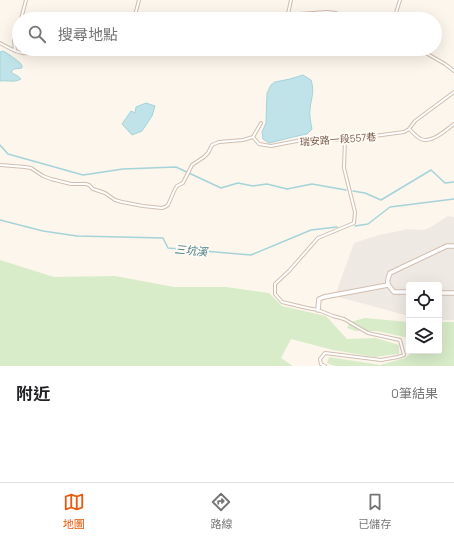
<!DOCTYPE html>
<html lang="zh-TW">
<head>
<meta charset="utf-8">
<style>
	body { margin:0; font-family:Manrope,"Noto Sans TC",sans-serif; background:#f2f2f2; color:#202124 }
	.controls { position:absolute; right:12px; bottom:12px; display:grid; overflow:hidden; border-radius:4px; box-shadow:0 4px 16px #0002 }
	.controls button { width:36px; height:36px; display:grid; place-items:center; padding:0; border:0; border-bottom:1px solid #e0e0e0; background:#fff; color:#202124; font:20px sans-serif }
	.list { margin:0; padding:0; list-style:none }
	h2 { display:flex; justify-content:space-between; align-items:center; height:52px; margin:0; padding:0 16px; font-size:17px }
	h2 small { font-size:13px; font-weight:400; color:#757577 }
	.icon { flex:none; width:22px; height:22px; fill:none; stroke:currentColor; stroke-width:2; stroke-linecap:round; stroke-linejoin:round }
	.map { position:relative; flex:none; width:454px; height:366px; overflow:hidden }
	.search { position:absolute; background:#fff; box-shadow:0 4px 16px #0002; left:12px; right:12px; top:12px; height:44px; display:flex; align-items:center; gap:10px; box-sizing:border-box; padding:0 14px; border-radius:22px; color:#757577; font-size:15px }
	.sheet { height:116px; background:#fff }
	nav { display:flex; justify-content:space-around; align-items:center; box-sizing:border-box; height:56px; border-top:1px solid #e0e0e0; background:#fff; font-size:11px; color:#757577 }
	nav a { display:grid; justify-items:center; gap:2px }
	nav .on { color:#ea580c }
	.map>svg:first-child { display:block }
	.industrial { fill:#efe9e4 }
	.green { fill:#d8ecc9 }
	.water { fill:#bfe3e8; stroke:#a5d3da }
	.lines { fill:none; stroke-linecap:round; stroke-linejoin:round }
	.stream { stroke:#a5d3da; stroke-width:1.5 }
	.lane-casing { stroke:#d1beb0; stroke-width:4 }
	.street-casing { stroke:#d1beb0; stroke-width:5.5 }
	.lane { stroke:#fff; stroke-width:2 }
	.street { stroke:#fff; stroke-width:3.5 }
	.labels { text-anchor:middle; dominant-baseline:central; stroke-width:4; stroke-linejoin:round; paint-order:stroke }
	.street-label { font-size:10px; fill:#7a5c4d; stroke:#fffaf3 }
	.water-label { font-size:11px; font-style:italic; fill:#437c86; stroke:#fffaf3 }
</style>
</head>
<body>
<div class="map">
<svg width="454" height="366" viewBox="0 0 454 366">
	<rect width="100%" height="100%" fill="#fdf6ec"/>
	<path class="industrial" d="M448 216 454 217V320H439V285H409V316L335 296 354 243 379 235 408 229 424 230 431 227Z"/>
	<path class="green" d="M0 260 54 277 115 276 174 287H226L269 293 282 306 326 316 347 339 376 338 399 345V354L375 357 333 350 291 339 281 358 293 366H0Z
		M365 318 409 322V338L377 331H356L347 328 350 322Z
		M439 322H454V366H335L327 363 329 357 380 365 405 358 414 351H439Z"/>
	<path class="water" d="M3 51C6 52 21 63 21 64 22 65 22 67 22 68L14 69 11 72C14 75 18 75 21 79 14 83 8 80 0 81V52Z
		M303 75 311 80C315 92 311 98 310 109 309 116 311 123 312 129L307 134 293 137 269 143 263 139 262 132 266 123 267 93 271 85 275 82 290 79Z
		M146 103 155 106 152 116 142 131 132 135 122 124 131 111 135 113 136 107Z"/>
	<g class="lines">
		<path class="stream" d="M0 145 8 154 83 175 123 169 176 167 221 188 238 183 253 186 267 184 287 189 312 184 346 190
			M353 191 365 193 381 200 431 170 445 183 454 182
			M0 220 43 231 77 236 163 238 168 248 251 255 311 230 337 227
			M355 226 368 224 390 207 454 199"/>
		<g class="lane-casing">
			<path id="lane" d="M288 14 291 0
				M21 19 26 0
				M134 19 139 0
				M265 19 285 15 327 12 336 13 351 19
				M394 19 400 0
				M0 43C21 55 24 56 47 49
				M419 49 445 64 454 71
				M15 51 14 41 19 25
				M409 129C413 132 416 137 421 139 431 144 446 130 454 124
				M253 137 261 123
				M0 165 25 167 31 168 43 176 51 179 71 184H86L89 185 93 189 105 193 115 200 122 202 143 206 162 208 165 207 168 205 175 189 177 186 183 183 192 165 204 157 208 153 212 145 219 142 243 140 253 137 259 144 271 146 307 139 345 140 404 132 409 129 415 121 454 92
				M325 366 321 364 320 359 325 353 381 360 398 357 404 355 400 340 368 333 344 319 333 316 318 310 307 308 282 302 275 294V284L289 271 318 238 354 223 355 212 344 168 345 140"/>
		</g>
		<g class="street-casing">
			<path id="street" d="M409 292H394C387 284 386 283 390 273L447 246H454
				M439 293H454
				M318 310 319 299 324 297 388 285"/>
		</g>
		<use href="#lane" class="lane"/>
		<use href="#street" class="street"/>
	</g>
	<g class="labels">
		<g class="street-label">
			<text transform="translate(338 139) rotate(-4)">瑞安路一段557巷</text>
		</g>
		<g class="water-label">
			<text transform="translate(191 250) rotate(5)">三坑溪</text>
		</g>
	</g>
</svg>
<div class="controls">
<button><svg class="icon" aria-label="locate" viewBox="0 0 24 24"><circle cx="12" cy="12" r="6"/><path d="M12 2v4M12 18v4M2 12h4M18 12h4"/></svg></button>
<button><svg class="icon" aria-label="layers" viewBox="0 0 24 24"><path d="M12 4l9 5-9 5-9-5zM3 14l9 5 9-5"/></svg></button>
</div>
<div class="search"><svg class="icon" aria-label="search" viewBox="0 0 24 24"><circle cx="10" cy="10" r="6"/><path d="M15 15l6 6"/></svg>搜尋地點</div>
</div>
<section class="sheet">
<h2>附近<small>0筆結果</small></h2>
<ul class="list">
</ul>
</section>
<nav>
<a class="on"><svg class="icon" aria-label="map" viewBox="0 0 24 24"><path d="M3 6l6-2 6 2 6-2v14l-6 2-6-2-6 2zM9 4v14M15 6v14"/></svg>地圖</a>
<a><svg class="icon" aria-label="directions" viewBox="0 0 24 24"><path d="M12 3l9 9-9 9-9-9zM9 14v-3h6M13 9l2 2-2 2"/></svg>路線</a>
<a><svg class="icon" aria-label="saved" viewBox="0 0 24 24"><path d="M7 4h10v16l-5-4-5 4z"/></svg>已儲存</a>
</nav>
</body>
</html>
